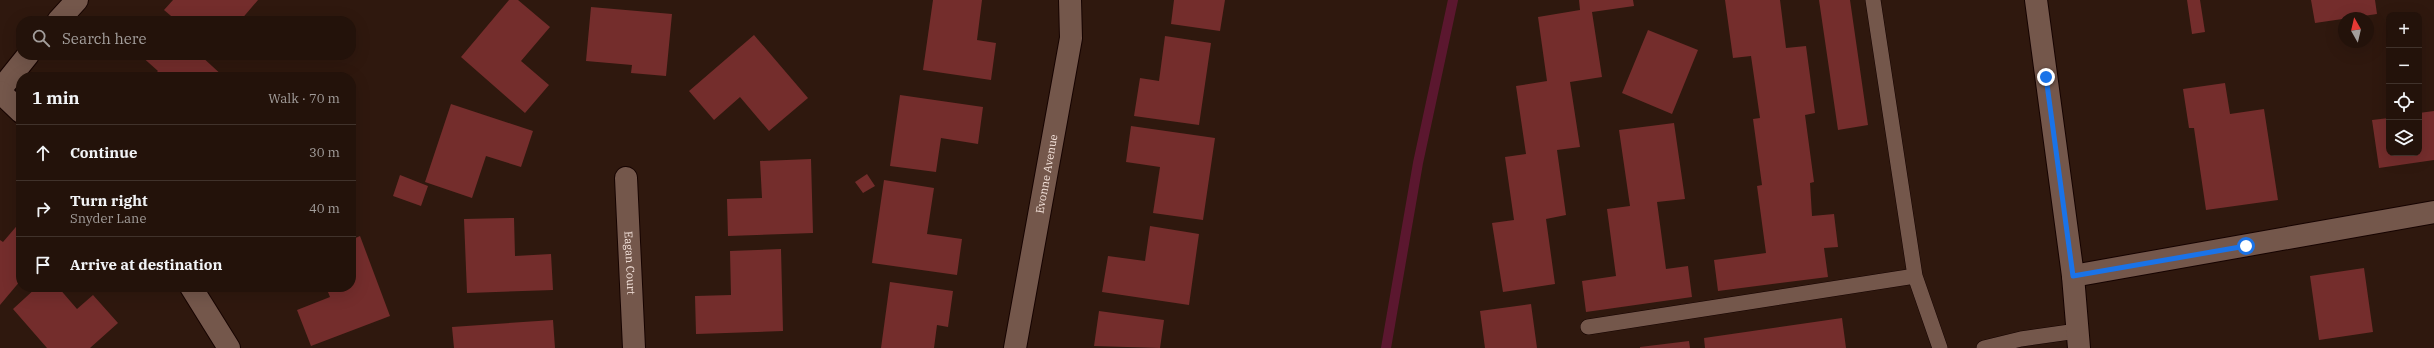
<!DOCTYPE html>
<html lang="en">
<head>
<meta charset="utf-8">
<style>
	body { margin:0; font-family:"IBM Plex Serif",serif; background:#2f2018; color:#f1f3f6 }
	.controls { position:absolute; right:12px; top:12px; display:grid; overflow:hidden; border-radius:8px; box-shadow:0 4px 16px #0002 }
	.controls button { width:36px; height:36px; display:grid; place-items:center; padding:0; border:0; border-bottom:1px solid #40322b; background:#23120a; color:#f1f3f6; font:20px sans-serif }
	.compass { position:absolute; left:2338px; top:12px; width:36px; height:36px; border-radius:50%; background:#23120a; box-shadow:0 4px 16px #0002; rotate:352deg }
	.stop { position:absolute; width:12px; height:12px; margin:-9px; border:3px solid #1a73e8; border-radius:50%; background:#fff }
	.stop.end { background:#1a73e8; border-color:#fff; box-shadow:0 1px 4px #0008 }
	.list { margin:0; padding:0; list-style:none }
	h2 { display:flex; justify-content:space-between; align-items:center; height:52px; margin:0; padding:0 16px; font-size:17px }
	h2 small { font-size:13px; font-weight:400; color:#a39e9c }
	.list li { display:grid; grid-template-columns:26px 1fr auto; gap:12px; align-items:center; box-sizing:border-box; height:56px; padding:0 16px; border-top:1px solid #40322b }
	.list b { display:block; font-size:15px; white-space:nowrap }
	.list p { margin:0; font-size:13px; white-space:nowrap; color:#a39e9c }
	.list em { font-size:13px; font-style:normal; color:#a39e9c }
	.icon { flex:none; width:22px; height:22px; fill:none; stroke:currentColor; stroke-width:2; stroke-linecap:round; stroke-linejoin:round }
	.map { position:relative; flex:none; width:2434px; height:348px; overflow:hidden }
	.search { position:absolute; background:#23120a; box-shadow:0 4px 16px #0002; left:16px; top:16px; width:340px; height:44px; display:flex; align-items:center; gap:10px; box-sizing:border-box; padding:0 14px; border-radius:16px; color:#a39e9c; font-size:15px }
	.panel { position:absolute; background:#23120a; box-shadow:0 4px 16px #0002; left:16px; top:72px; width:340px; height:220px; border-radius:16px }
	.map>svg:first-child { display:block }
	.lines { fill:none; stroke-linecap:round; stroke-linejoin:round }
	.stream { stroke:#5b172f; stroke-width:10 }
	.building { fill:#742d2c }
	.lane-casing { stroke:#160300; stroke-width:16 }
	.street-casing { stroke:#160300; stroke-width:24 }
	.secondary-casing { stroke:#160300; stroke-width:24 }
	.lane { stroke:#74574b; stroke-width:15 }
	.street { stroke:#74574b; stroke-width:22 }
	.secondary { stroke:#74574b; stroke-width:22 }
	.route { stroke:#1a73e8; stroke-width:5 }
	.labels { text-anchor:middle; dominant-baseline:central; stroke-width:3.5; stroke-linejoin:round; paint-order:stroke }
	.street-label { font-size:11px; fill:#f6e5de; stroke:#250e05 }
</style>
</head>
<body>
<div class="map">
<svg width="2434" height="348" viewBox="0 0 2434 348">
	<rect width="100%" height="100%" fill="#2f180e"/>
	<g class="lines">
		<path class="stream" d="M1386 348 1418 163 1453 0"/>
	</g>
	<path class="building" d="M173 0H258L240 21H177L164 10Z
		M509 0H518L550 27 521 61 549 85 525 113 461 57Z
		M933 0H982L977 40 996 43 991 80 923 70Z
		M1174 0H1225L1220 31 1171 24Z
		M1579 0H1633L1634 6 1592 12 1602 77 1570 82 1580 147 1557 150 1566 215 1546 219 1555 284 1503 292 1492 223 1514 220 1505 157 1526 154 1516 86 1547 81 1538 17 1580 10Z
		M1725 0H1780L1786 48 1806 46 1815 113 1805 115 1814 182 1810 183 1812 216 1834 214 1838 247 1824 248 1828 277 1718 291 1714 260 1766 253 1757 186 1762 185 1753 119 1760 118 1751 56 1733 58Z
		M1819 0H1850L1868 125 1838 130Z
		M2187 0H2200L2205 32 2192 34Z
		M2311 0H2375L2377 14 2315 23Z
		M591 7 672 14 666 76 631 73 632 65 586 61Z
		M1648 30 1698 50 1672 114 1622 93Z
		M754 35 808 98 769 131 740 97 714 120 689 91Z
		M1165 36 1211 43 1199 125 1134 116 1140 78 1159 81Z
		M140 55H200L224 77H152L158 71Z
		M2225 83 2230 114 2264 109 2278 200 2206 210 2194 128H2189L2183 89Z
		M900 95 983 107 978 144 941 138 936 172 890 166Z
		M451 104 533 131 521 167 486 156 472 198 425 182Z
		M2434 111V160L2379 168 2372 120 2389 118V153H2419V113Z
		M1674 123 1685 199 1657 202 1666 269 1688 266 1692 297 1586 312 1582 281 1616 276 1607 209 1630 206 1619 130Z
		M1131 126 1215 138 1203 220 1153 213 1160 167 1126 162Z
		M811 159 813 233 728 236 727 199 762 198 760 161Z
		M867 174 875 186 863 193 855 182Z
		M400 175 428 186 421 206 393 196Z
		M884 180 934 188 927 234 962 239 957 275 872 263Z
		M514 218 515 256 551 254 553 290 467 293 464 219Z
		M21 221V280L0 305V240L3 242Z
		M1150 226 1199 234 1189 305 1102 292 1108 256 1145 261Z
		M360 236 390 316 311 346 297 310 330 297 326 287H351V240Z
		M781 249 783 331 696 334 695 296 731 295 730 251Z
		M2364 268 2373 332 2319 340 2310 276Z
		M890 282 953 291 948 327 937 325 934 348H881Z
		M37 287H58L77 309 93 295 118 323 90 348H47L13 309Z
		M1531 304 1537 348H1485L1480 311Z
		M1099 311 1164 320 1160 348 1094 346Z
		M1842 318 1846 348H1705L1704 338Z
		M553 320 555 348H454L452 327Z
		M1689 341 1690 348H1640V347Z"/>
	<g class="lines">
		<g class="lane-casing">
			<path id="lane" d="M1873 0 1915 276 1940 348
				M1588 327 1915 276
				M1984 348 2021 339 2077 331"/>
		</g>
		<g class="street-casing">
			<g id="street">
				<path d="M58 21 77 0"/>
				<path d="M0 90 28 55"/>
				<path d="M0 92 21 112"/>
				<path id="s1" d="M626 178 634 348"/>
				<path d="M2073 276 2434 212"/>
				<path d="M191 287 229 348"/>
				<path id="s2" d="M1015 348 1071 38 1070 0"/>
			</g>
		</g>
		<g class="secondary-casing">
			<path id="secondary" d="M2036 0 2073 276 2079 348"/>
		</g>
		<use href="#lane" class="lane"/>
		<use href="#street" class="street"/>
		<use href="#secondary" class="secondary"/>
	</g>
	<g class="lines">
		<path class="route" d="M2046 77 2073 276 2246 246"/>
	</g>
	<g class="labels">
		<g class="street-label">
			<text stroke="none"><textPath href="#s2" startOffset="177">Evonne Avenue</textPath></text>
			<text stroke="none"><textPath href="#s1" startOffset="85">Eagan Court</textPath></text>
		</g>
	</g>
</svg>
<div class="controls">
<button>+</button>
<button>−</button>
<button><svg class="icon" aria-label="locate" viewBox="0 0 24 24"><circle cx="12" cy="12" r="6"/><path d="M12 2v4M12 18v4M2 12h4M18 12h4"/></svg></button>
<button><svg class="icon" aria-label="layers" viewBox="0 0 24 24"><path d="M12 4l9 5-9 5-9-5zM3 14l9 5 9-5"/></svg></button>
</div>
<svg class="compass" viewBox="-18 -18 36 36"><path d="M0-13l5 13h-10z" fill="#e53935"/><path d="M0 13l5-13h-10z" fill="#a39e9c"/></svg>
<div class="stop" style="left:2246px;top:246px"></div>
<div class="stop end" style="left:2046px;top:77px"></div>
<div class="search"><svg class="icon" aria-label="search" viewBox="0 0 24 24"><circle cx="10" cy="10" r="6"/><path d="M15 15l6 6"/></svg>Search here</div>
<section class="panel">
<h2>1 min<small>Walk · 70 m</small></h2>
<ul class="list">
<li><svg class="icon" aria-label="ahead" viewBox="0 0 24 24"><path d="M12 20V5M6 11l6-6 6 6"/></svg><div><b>Continue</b></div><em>30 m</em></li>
<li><svg class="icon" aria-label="right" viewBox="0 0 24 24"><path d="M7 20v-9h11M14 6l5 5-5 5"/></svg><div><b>Turn right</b><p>Snyder Lane</p></div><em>40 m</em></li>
<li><svg class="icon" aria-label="arrive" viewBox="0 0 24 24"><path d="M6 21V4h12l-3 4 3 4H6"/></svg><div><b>Arrive at destination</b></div></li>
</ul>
</section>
</div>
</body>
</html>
